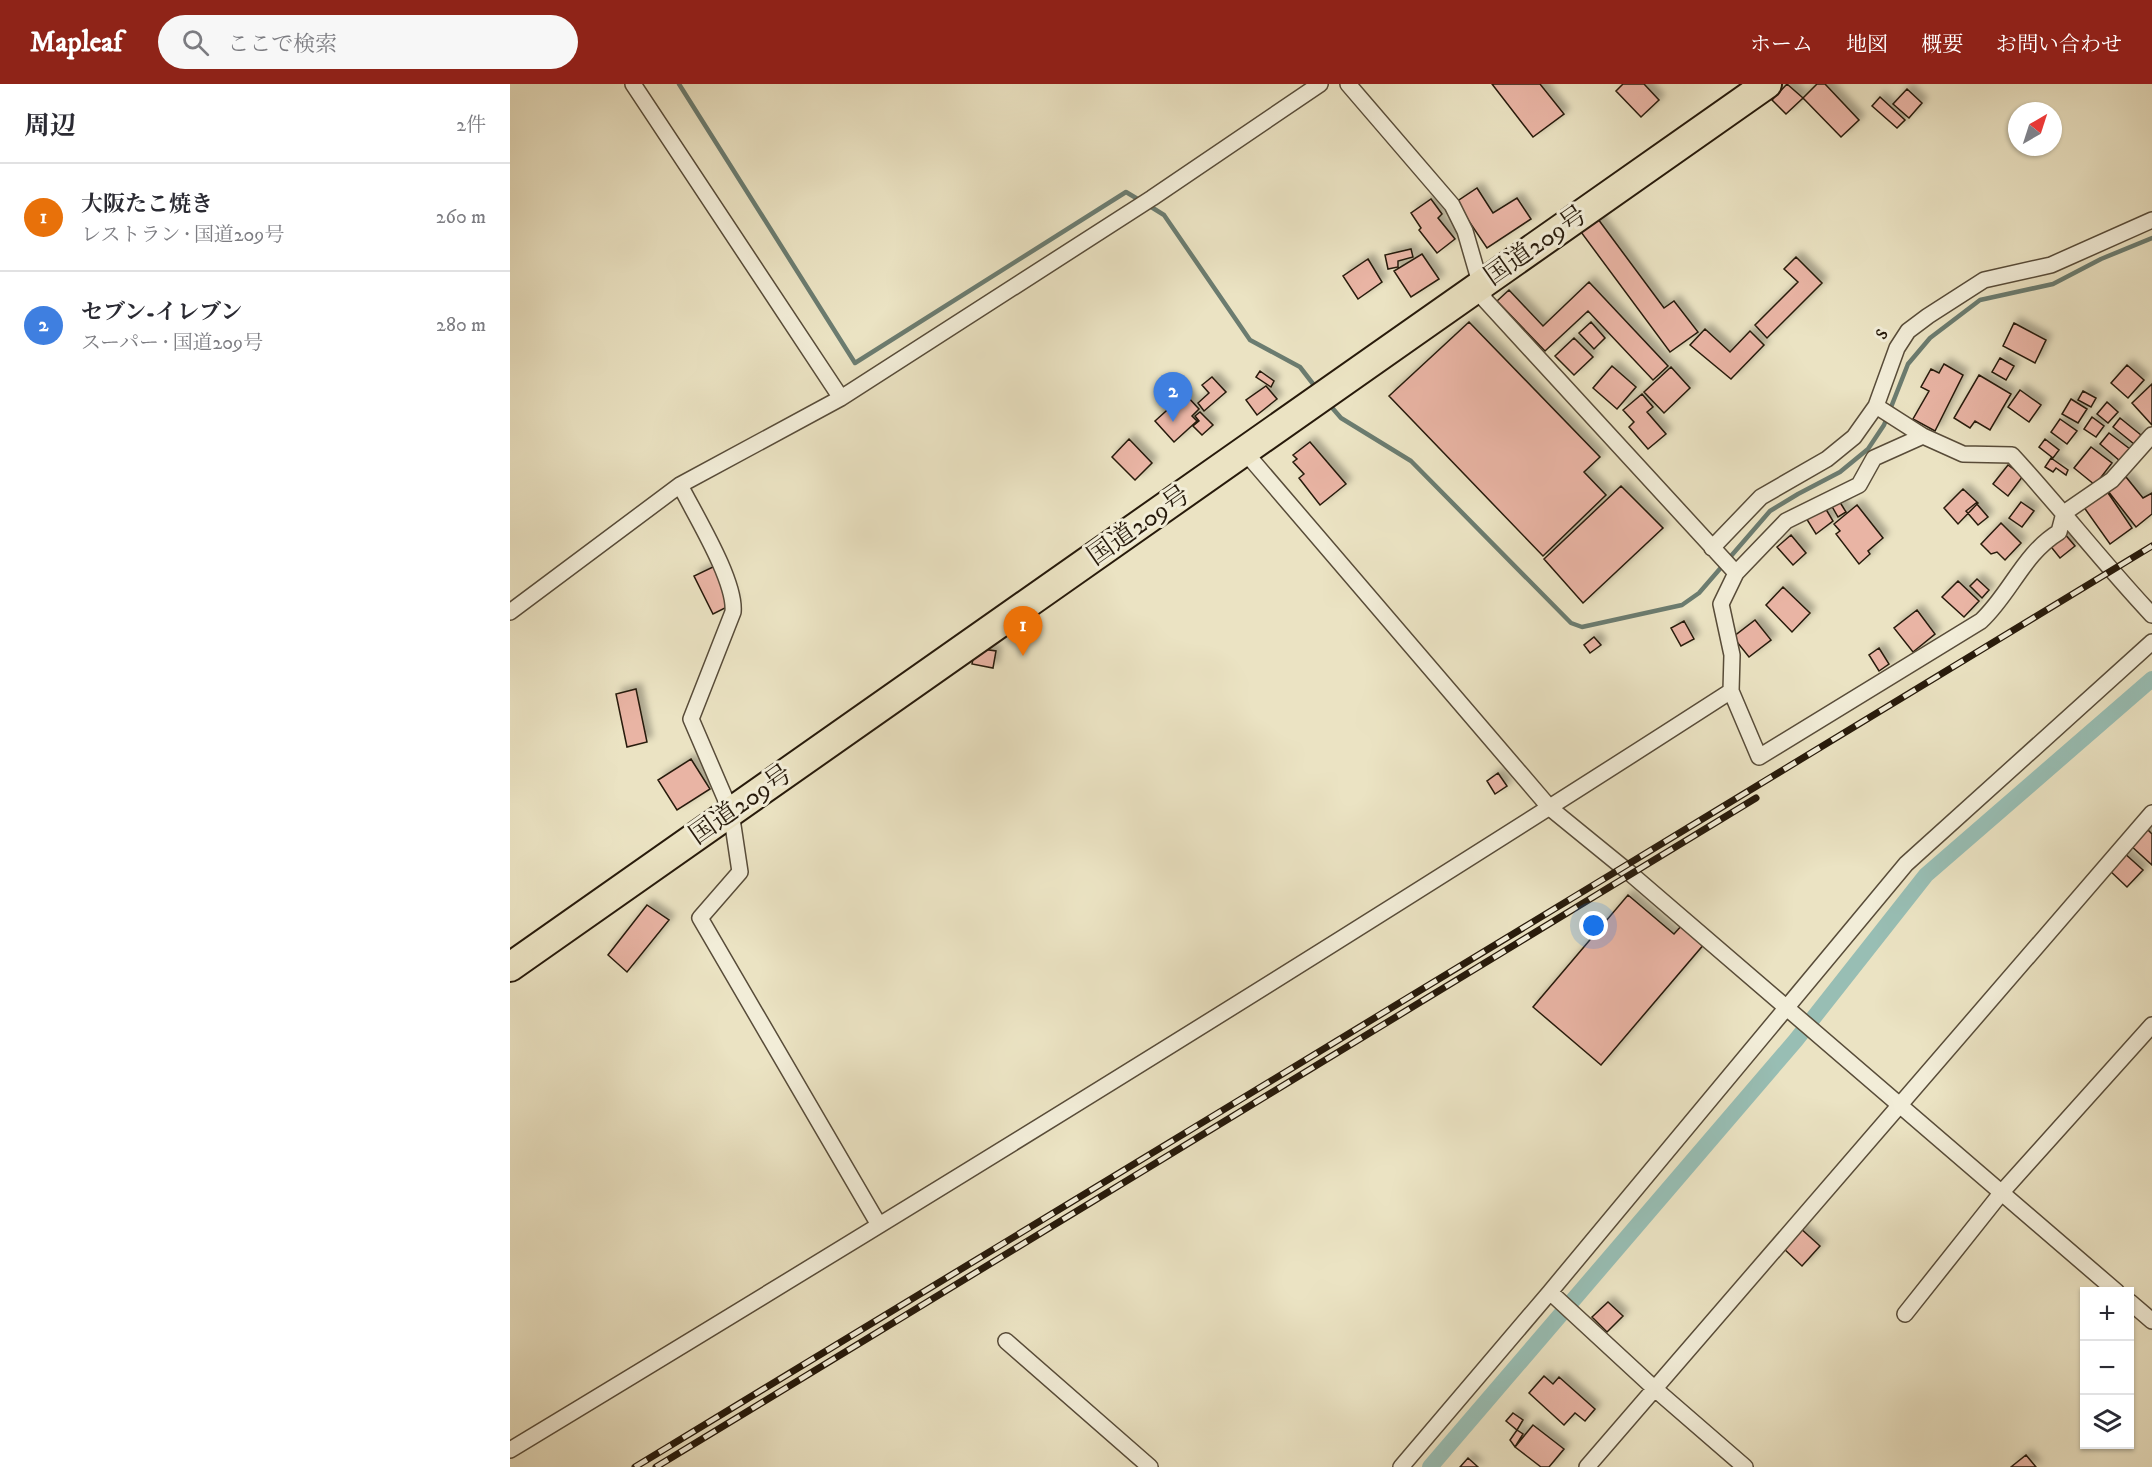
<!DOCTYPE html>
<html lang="ja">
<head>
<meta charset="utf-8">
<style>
	body { margin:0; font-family:"IM FELL DW Pica","Noto Serif JP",serif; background:#f7f7f7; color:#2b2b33 }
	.controls { position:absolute; right:18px; bottom:18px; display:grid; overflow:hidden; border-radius:0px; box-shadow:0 2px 4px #0004 }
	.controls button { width:54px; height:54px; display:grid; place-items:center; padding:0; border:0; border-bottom:2px solid #e1e1e2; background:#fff; color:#2b2b33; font:30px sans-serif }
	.compass { position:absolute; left:1498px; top:18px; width:54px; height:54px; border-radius:50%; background:#fff; box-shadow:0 2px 4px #0004; rotate:39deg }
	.you { position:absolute; left:1084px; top:842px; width:21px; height:21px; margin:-15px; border:4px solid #fff; border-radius:50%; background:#1a73e8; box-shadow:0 0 0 9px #1a73e833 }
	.badge { display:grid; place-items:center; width:39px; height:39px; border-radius:50%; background:#8f2418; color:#fff; font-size:20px; font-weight:700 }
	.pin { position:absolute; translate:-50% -50px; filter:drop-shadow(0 2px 3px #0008) }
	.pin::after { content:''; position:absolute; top:32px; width:21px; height:18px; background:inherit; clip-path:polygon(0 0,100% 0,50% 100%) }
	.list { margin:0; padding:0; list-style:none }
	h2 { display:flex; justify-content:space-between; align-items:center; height:78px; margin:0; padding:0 24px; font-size:26px }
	h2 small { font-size:20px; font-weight:400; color:#7c7c81 }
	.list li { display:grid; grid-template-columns:39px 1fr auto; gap:18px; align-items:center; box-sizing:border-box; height:108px; padding:0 24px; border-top:2px solid #e1e1e2 }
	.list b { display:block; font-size:22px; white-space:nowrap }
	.list p { margin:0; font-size:20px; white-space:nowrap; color:#7c7c81 }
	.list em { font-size:20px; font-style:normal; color:#7c7c81 }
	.icon { flex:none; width:33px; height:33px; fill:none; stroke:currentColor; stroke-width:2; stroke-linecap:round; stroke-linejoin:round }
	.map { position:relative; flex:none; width:1642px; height:1383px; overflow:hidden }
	header { display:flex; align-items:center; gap:36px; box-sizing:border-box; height:84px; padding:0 30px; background:#8f2418; color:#fff }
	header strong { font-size:28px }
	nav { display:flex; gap:33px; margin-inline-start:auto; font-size:21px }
	.search { width:420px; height:54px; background:#f7f7f7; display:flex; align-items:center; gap:15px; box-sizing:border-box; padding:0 21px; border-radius:33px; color:#7c7c81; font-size:22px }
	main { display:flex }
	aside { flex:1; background:#fff }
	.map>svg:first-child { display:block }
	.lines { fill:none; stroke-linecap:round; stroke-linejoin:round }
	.stream { stroke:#6b7c70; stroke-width:4.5 }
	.canal { stroke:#98beb4; stroke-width:16 }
	.building { fill:#e9b4a4; stroke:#271a0b; stroke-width:1.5; filter:url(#shadow) }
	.street-casing { stroke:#584c39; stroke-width:18 }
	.highway-casing { stroke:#271a0b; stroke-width:32 }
	.street { stroke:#f2edd8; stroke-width:15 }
	.highway { stroke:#ebe3c3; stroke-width:28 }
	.rail-casing { stroke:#271a0b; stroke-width:7 }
	.rail { stroke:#f2edd8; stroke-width:4.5; stroke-dasharray:14; stroke-linecap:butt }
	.labels { text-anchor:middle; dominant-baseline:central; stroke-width:6; stroke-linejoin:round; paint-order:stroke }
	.street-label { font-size:26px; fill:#271a0b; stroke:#f2edd8 }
</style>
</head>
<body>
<header>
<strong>Mapleaf</strong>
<div class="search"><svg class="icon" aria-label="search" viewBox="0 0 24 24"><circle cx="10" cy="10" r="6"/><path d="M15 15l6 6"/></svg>ここで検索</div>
<nav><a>ホーム</a><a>地図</a><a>概要</a><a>お問い合わせ</a></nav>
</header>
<main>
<aside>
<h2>周辺<small>2件</small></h2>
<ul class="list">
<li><span class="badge" style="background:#e8710a">1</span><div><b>大阪たこ焼き</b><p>レストラン · 国道209号</p></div><em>260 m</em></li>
<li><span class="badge" style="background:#3f7fe0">2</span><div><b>セブン-イレブン</b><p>スーパー · 国道209号</p></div><em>280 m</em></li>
</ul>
</aside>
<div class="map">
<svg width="1642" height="1383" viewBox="0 0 1642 1383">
	<defs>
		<filter id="shadow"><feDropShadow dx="5.5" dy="-5.5" stdDeviation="3" flood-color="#0004"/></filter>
	</defs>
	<rect width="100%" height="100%" fill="#ebe3c3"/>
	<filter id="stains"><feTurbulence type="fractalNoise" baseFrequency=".00333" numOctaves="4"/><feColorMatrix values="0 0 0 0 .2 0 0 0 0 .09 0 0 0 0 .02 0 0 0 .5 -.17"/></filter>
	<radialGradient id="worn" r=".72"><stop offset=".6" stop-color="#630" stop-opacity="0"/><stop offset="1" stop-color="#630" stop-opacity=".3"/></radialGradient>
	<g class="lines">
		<path class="stream" d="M169 0 345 279 616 108 631 117
			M638 121 654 131 740 256 790 283 807 305
			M818 319 831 334 901 377 1061 539 1072 543 1172 521 1189 509 1260 427 1288 410 1330 388 1358 365 1374 341 1398 280 1420 254 1470 216 1543 200 1591 175 1642 154"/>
		<path class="canal" d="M920 1383 1286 956 1416 791 1642 595"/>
	</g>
	<path class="building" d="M982 0H1030L1054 30 1023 53Z
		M1113 0H1134L1149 16 1131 33 1106 7Z
		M1277 0 1293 14 1276 30 1262 16Z
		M1307 0H1315L1349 36 1331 53 1293 14Z
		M1397 5 1412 19 1399 34 1383 20Z
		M1370 13 1395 36 1387 44 1362 22Z
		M967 104 983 129 1007 114 1021 135 977 164 946 118Z
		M921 115 932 130 928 134 945 155 927 169 909 146 911 144 901 129Z
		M1085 131 1154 224 1164 217 1188 248 1160 268 1068 144Z
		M901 165 903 173 888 177V183L878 185 875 171Z
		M912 170 929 195 901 213 884 187Z
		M1286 173 1312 199 1257 254 1245 241 1288 198 1274 185Z
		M858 175 872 198 848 215 833 192Z
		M1079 198 1158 282 1143 296 1078 227 1035 267 987 217 999 206 1033 242Z
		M959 238 1090 373 1074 388 1096 411 1033 472 879 312Z
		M1081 238 1095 254 1084 265 1069 249Z
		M1504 239 1536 256 1525 279 1493 262Z
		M1195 245 1220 268 1240 247 1254 261 1221 295 1180 261Z
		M1064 254 1083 273 1064 291 1045 272Z
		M1490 274 1504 282 1496 296 1482 288Z
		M1434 280 1453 291 1425 347 1403 335 1419 307 1411 303 1421 285 1429 289Z
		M1617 281 1634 296 1618 314 1601 299Z
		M1102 282 1126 303 1107 325 1083 304Z
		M1161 283 1180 304 1154 329 1134 308Z
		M750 287 764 297 761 303 746 293Z
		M1469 291 1501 310 1480 346 1465 337 1460 344 1444 334Z
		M702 293 716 308 694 327 688 319 699 309 692 301Z
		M1642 300V341L1622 319Z
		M756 302 767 315 747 331 736 316Z
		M1510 306 1531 321 1519 338 1498 323Z
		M1573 307 1586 314 1581 323 1568 316Z
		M675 310 689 325 682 332 687 337 664 358 645 337Z
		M1132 310 1143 323 1137 328 1156 350 1138 365 1119 343 1124 338 1113 326Z
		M1561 315 1577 325 1568 339 1552 330Z
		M1597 318 1608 328 1598 339 1587 330Z
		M690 328 703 341 692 351 683 342 689 337 685 332Z
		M1582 333 1594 342 1586 353 1574 345Z
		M1610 334 1631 351 1624 360 1603 343Z
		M1550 335 1567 347 1557 360 1541 348Z
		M1599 349 1620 365 1610 377 1590 360Z
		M619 355 642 379 625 396 602 373Z
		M1535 355 1549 366 1543 374 1529 363Z
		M800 358 836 400 810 421 789 394 794 390 783 378 787 375 783 371Z
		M1581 363 1602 379 1585 401 1564 384Z
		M1541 374 1558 386 1556 391 1546 384 1543 388 1535 383Z
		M1498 381 1513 392 1498 412 1483 400Z
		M1616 393 1633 414 1642 409V430L1626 443 1598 407Z
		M1111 402 1153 444 1073 519 1034 475Z
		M1453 405 1468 419 1448 440 1434 424Z
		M1596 406 1622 444 1600 460 1573 422Z
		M1328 415 1336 428 1328 433 1320 419Z
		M1511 418 1524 427 1512 443 1499 434Z
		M1466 419 1478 433 1468 441 1456 427Z
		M1347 421 1373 454 1358 467 1360 470 1349 480 1326 450 1330 447 1324 440Z
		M1314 422 1323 437 1306 450 1296 434Z
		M1491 439 1511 459 1495 476 1487 468 1481 470 1471 460Z
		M1548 442 1565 462 1550 474 1534 454Z
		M1281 451 1296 469 1283 481 1267 463Z
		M205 482 223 520 203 530 184 492Z
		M1467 495 1479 506 1472 514 1460 502Z
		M1448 497 1469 517 1454 533 1432 513Z
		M1273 503 1300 529 1282 548 1256 521Z
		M1407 526 1425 550 1403 568 1384 544Z
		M1245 536 1261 556 1239 573 1223 553Z
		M1174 537 1184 555 1171 562 1161 544Z
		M1084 553 1091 561 1080 569 1074 561Z
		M465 564 486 567 483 584 462 580Z
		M1369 564 1379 580 1369 587 1359 571Z
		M126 605 137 658 117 663 106 610Z
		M181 675 200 705 167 726 148 696Z
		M988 689 997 702 985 710 977 697Z
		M1635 743 1642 750V781L1619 760Z
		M1613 768 1633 786 1617 803 1598 785Z
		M1118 811 1164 850 1173 840 1195 859 1091 981 1023 923Z
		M137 821 159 836 117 888 98 871Z
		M1289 1143 1310 1162 1292 1182 1271 1162Z
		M1098 1218 1113 1232 1097 1248 1082 1233Z
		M1034 1292 1043 1300 1049 1293 1085 1325 1075 1337 1065 1329 1054 1341 1019 1309Z
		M1003 1329 1013 1336 1007 1346 996 1337Z
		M1023 1341 1054 1365 1039 1383H1031L1005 1363Z
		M1007 1346 1013 1350 1005 1363 1000 1356Z
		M1516 1371 1526 1383H1501Z
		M958 1374 968 1383H950Z"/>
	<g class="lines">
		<g class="street-casing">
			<path id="street" d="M123 0 331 314
				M838 0 942 121 955 147 975 216 1226 489 1211 520 1222 571 1221 607 1249 673 1471 537C1501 509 1513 470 1549 448L1554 429 1602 396 1642 351
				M1413 352 1453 370 1502 371C1550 423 1593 479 1642 531
				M735 368 1040 724 1121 790 1607 1208
				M170 401C185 431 226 497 223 528L181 635 221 728 230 788 190 834 369 1141
				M1202 464 1251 413 1317 375 1344 353 1366 322 1387 264 1398 247 1418 232 1474 196 1541 181 1642 136
				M1226 489 1276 437 1349 401 1364 374 1413 352 1366 322
				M0 528 170 401 331 314 642 114 810 0
				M1040 1208 1145 1305 1235 1383
				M1620 1218 1642 1237
				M1395 1230 1492 1108 1642 941
				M496 1257 640 1383
				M0 1366C410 1118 818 867 1221 607
				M891 1383 1040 1208 1396 780 1642 558
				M1077 1383 1642 729"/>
		</g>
		<g class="highway-casing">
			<path id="highway" d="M0 883 1257 0"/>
		</g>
		<use href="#street" class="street"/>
		<use href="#highway" class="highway"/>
		<g class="rail-casing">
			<path id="rail" d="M125 1383 1642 462
				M146 1383 1246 714"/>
		</g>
		<use href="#rail" class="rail"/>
	</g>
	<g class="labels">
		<g class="street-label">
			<text transform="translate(1026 162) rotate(-35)">国道209号</text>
			<text transform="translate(1370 249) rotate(-60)">s</text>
			<text transform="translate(629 442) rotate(-35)">国道209号</text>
			<text transform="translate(231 721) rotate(-35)">国道209号</text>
		</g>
	</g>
	<rect width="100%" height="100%" filter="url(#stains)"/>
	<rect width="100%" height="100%" fill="url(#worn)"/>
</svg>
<div class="controls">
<button>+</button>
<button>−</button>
<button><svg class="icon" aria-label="layers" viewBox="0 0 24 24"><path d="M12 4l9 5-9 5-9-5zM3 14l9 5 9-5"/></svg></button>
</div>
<svg class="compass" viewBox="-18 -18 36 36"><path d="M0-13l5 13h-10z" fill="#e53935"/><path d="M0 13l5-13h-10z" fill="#7c7c81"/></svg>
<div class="you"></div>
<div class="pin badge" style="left:513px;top:572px;background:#e8710a">1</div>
<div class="pin badge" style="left:663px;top:338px;background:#3f7fe0">2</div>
</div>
</main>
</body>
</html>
